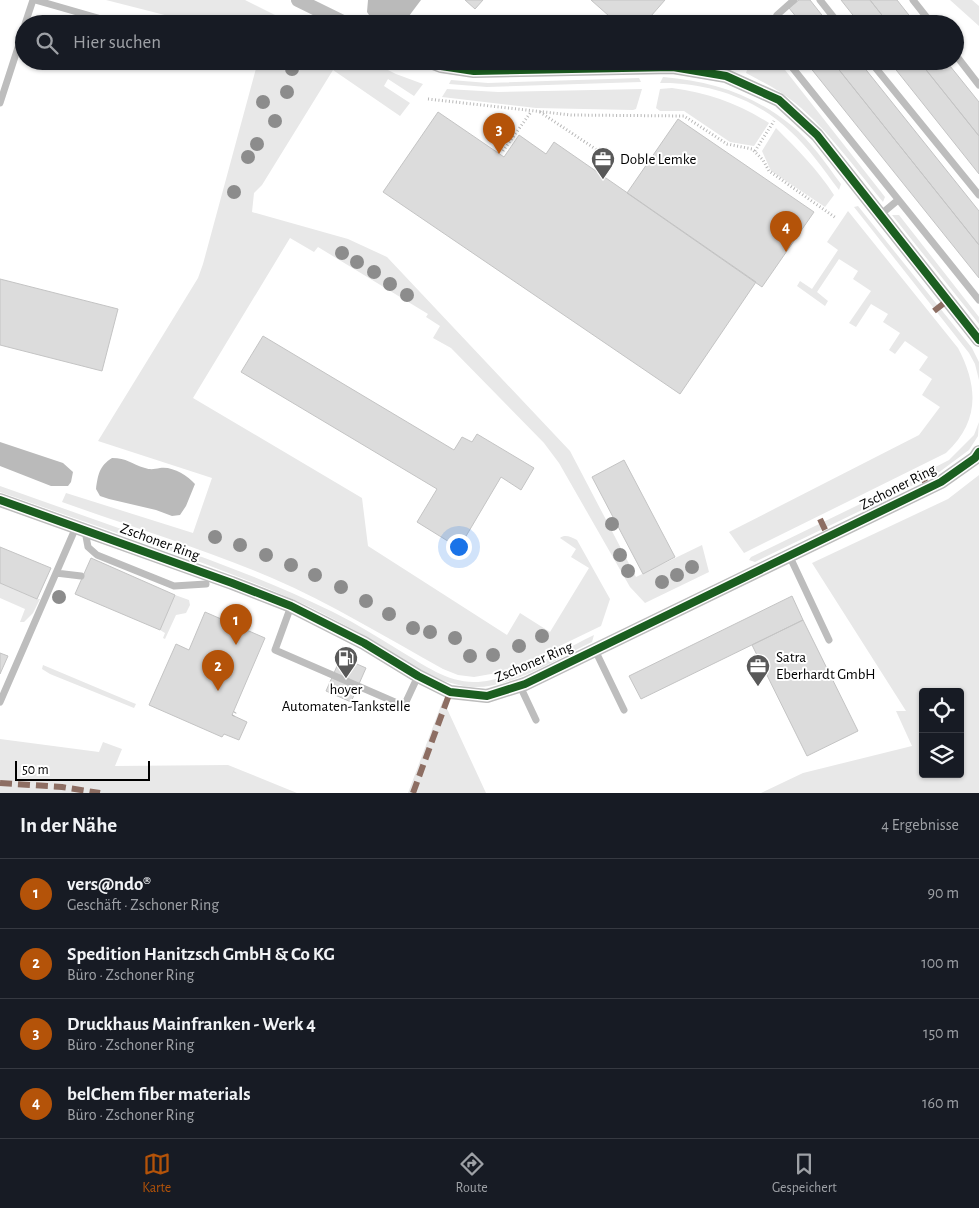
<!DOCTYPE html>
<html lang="de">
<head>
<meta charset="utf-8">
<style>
	body { margin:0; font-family:"Alegreya Sans",sans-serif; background:#20242c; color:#f1f3f6 }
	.controls { position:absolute; right:15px; bottom:15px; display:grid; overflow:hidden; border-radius:5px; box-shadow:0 1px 4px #0004 }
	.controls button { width:45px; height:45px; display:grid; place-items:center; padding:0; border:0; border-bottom:1px solid #363941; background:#171b24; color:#f1f3f6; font:25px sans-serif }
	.scale { position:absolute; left:15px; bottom:12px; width:135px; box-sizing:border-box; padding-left:5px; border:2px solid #000; border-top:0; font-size:14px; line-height:18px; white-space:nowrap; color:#000; -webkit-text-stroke:4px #fff; paint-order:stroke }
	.you { position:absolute; left:458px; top:546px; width:18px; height:18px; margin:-12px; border:4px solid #fff; border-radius:50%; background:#1a73e8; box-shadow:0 0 0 8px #1a73e833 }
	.badge { display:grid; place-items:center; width:32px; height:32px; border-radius:50%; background:#b45309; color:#fff; font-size:16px; font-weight:700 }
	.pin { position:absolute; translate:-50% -41px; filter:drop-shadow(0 1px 2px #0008) }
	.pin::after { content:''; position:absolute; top:26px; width:18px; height:15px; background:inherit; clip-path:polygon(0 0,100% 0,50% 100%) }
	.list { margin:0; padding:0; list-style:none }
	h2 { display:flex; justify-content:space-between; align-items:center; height:65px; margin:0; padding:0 20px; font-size:21px }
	h2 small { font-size:16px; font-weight:400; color:#9ea1a6 }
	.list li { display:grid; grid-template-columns:32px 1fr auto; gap:15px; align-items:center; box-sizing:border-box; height:70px; padding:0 20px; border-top:1px solid #363941 }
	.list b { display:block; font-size:19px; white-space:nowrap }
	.list p { margin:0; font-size:16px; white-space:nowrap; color:#9ea1a6 }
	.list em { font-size:16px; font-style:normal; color:#9ea1a6 }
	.icon { flex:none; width:28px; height:28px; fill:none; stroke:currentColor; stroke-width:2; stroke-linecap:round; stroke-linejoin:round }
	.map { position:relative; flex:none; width:979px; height:793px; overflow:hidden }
	.search { position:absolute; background:#171b24; box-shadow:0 1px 4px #0004; left:15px; right:15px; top:15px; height:55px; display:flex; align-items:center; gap:12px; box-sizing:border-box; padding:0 18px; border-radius:28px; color:#9ea1a6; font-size:19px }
	.sheet { height:345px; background:#171b24 }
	nav { display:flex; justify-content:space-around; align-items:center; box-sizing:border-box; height:70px; border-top:1px solid #363941; background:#171b24; font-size:14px; color:#9ea1a6 }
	nav a { display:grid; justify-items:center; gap:2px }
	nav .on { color:#b45309 }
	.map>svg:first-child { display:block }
	.green { fill:#e8e8e8; fill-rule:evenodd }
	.water { fill:#bababa }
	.building { fill:#dcdcdc; stroke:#c4c4c4 }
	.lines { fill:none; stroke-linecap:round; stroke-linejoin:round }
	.path { stroke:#b8b8b8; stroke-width:3; stroke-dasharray:1 2.5; stroke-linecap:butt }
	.lane { stroke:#bdbdbd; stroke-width:7 }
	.street { stroke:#bdbdbd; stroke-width:14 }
	.quiet { stroke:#8d6e63; stroke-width:6; stroke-dasharray:12 6; stroke-linecap:butt }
	.cycleway-casing { stroke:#fff; stroke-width:11 }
	.cycleway { stroke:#1b5e20; stroke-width:8 }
	.tree { fill:#8c8c8c }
	.labels { text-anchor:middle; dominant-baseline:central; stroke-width:4; stroke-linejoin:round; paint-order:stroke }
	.poi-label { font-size:15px; fill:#000; stroke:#fff; text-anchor:start }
	.street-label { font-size:15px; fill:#000; stroke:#fff }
</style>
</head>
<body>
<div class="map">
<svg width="979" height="793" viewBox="0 0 979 793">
	<rect width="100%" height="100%" fill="#fff"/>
	<path class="green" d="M106 0H245L293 24H200Z
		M950 0H972L979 6V26Z
		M258 61H370L396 74 423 84 414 96 388 79 384 86 410 103 400 116 333 70 262 185 254 193 252 212 348 239 387 257 570 451 636 577 702 545 709 572 645 603 630 587 559 463 544 443 451 348 433 338 440 326 426 317 428 314 318 247 314 252 290 238 193 398 362 498 368 546 507 635 520 613 550 632 589 568 571 557 576 549 560 538C565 534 571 537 577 540L610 599 601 626 508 671 474 677 458 675 443 669C387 638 332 604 272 578 204 549 132 527 62 502L66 493 193 533 212 478 98 441 198 278 203 264Z
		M750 61H778L885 197 883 202C853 166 819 117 780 92 769 85 757 79 746 73Z
		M663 77C712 81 752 94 791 125 811 141 826 164 841 184L839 190C823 169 809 148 790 131 756 98 706 82 660 83Z
		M639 78 641 82 487 87 449 84 451 80 488 83Z
		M672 88C709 93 737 103 769 123L754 146 730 142 684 111H660L656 108 660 89Z
		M447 89 498 92 642 89 636 109 633 110 536 108 442 97Z
		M776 128C797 149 818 170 834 195L825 207 771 171 762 151Z
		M858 206 972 348 979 362V380L975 364 969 353 854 207Z
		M848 211 958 348C979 388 979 422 946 453L744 553 729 532 919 435 940 407 922 395 932 379 919 370 928 357 905 341 895 354 889 350 900 333 883 322 888 314 871 304 856 327 849 323 871 291 853 279 858 271 839 259 817 292 828 301 825 306 797 286 800 281 812 289 838 250 827 242Z
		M892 215H899L979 317V324Z
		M979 422 978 436 969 450 938 473 755 562 749 560 751 557 918 476 949 460 974 435Z
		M979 475V793H761L803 773 912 746 896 711H906L812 563 948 499ZM923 692H960V774H923Z
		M0 486 141 536 134 539 0 492Z
		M157 541C217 562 276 584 333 612 357 624 379 638 402 652 424 665 447 682 474 682 510 682 561 651 594 635L592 642C558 658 511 689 472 687 433 684 403 658 370 639 351 628 330 617 310 607 261 584 209 566 158 546Z
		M0 583 37 599H40L33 613 24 622H20L25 609 0 598Z
		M175 595 189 600 190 605 186 613 176 615 165 639 163 638 165 633 160 630Z
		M43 665 131 702 136 704 134 708 50 674 42 669Z
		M443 700 486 793H408Z
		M0 739 99 752 103 742 122 749 115 766 228 765 297 793H0Z"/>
	<path class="water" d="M368 0H421L403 24H375L367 12Z
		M0 442 63 463 73 472 71 482 68 486H51L0 466Z
		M112 458C127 458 131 464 145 468 151 470 154 469 160 468 172 466 187 475 195 484L186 506 180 515 172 516 156 510 109 499 100 496 96 489C98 475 99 466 112 458Z"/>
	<path class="building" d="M465 0H483L475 9Z
		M591 0H665L644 24H618Z
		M799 0H810L829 24H802L789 8Z
		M841 0H870L889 24H860Z
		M870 0H897L916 24H889Z
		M805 61H832L979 245V278Z
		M832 61H859L979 211V245Z
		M889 61H919L979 136V174Z
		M919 61H946L979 102V136Z
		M438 112 504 157 519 135 546 154 554 142 756 282 680 394 383 192Z
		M678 119 814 212 762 287 627 193Z
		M0 279 118 309 102 371 0 345Z
		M263 336 454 450 462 437 472 442 477 434 534 468 521 490 501 477 459 548 417 522 437 489 241 372Z
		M624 460 675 557 643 574 592 477Z
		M0 547 51 568 37 599 0 583Z
		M91 558 175 595 160 630 75 594Z
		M792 596 803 620 641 699 629 676Z
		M205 612 265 638 232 715 247 722 239 740 224 734 222 737 149 705 176 644 189 650Z
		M803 620 858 731 807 756 752 645Z
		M0 653 8 656 0 674Z
		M341 657 366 668 351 702 326 691Z"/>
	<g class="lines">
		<path class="path" d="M428 99 571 115 684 116 727 144 752 149 763 160 769 171 836 218
			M540 112 612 160
			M503 151 531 112
			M755 151 774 121
			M233 716 236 711"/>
		<path class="lane" d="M35 0 98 18
			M820 0 839 24
			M913 0 932 24
			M25 24 33 0
			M773 24 777 15 794 0
			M955 54 979 85
			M787 61 979 300
			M870 61 979 195
			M0 103 24 29
			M880 215 898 200
			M85 531 88 547 97 555 174 586 206 584
			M789 555 829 640
			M56 573 81 576
			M291 606 275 650 404 706 418 676
			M595 650 624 710
			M520 686 536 720
			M0 702 76 527"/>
		<path class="street" d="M298 0 347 24
			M428 61 441 66 474 71 673 67 726 76 779 100 817 135 979 340
			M0 500 232 583 291 606 364 643 418 676 450 692 487 696 525 684 941 482 975 458 979 452"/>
		<path class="quiet" d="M934 311 948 300
			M920 471 928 488
			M820 519 828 536
			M0 783 62 787 100 793
			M413 793 450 692"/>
		<g class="cycleway-casing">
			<path id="cycleway" d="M428 61 441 66 474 71 673 67 726 76 779 100 817 135 979 340
				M0 500 232 583 291 606 364 643 418 676 450 692 487 696 525 684 941 482 975 458 979 452"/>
		</g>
		<use href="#cycleway" class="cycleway"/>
	</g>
	<g class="tree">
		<circle cx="292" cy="69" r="7"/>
		<circle cx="287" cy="92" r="7"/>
		<circle cx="263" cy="102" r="7"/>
		<circle cx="275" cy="121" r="7"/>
		<circle cx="257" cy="144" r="7"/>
		<circle cx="248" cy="157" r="7"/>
		<circle cx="234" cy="192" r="7"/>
		<circle cx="342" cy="253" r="7"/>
		<circle cx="357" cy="262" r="7"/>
		<circle cx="374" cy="272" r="7"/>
		<circle cx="390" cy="284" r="7"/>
		<circle cx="407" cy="295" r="7"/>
		<circle cx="612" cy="524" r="7"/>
		<circle cx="215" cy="537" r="7"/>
		<circle cx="240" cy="545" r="7"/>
		<circle cx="266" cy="555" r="7"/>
		<circle cx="620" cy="555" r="7"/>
		<circle cx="291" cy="565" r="7"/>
		<circle cx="692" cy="567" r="7"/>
		<circle cx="628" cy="571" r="7"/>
		<circle cx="315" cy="575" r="7"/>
		<circle cx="677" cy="575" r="7"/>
		<circle cx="662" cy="582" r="7"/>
		<circle cx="341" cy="587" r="7"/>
		<circle cx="59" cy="597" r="7"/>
		<circle cx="366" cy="601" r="7"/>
		<circle cx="389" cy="614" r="7"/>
		<circle cx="413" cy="628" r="7"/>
		<circle cx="430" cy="632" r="7"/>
		<circle cx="542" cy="636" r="7"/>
		<circle cx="455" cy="638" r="7"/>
		<circle cx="519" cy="646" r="7"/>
		<circle cx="493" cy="655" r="7"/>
		<circle cx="470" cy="656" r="7"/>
	</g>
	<defs>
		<g id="office-pin" transform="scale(1.25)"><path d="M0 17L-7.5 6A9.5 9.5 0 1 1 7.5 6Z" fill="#595959" stroke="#fff"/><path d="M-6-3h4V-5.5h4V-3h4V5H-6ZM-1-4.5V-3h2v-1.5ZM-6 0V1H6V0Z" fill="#fff"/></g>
		<g id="fuel-pin" transform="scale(1.25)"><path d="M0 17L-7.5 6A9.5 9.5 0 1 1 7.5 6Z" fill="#595959" stroke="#fff"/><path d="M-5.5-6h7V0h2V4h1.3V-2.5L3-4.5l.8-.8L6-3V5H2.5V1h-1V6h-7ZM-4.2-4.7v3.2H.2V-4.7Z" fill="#fff"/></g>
	</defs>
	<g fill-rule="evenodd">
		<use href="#office-pin" x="603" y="159"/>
		<use href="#fuel-pin" x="346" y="658"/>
		<use href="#office-pin" x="758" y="666"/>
	</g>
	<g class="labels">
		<g class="poi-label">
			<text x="620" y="159">Doble Lemke</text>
			<text x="776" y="657">Satra<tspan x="776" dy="17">Eberhardt GmbH</tspan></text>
			<text x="346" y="689" text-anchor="middle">hoyer<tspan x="346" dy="17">Automaten-Tankstelle</tspan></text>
		</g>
		<g class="street-label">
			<text transform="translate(898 487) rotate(-27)">Zschoner Ring</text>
			<text transform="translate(160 542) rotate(20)">Zschoner Ring</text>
			<text transform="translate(534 662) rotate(-23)">Zschoner Ring</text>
		</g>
	</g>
</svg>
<div class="controls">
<button><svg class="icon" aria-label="locate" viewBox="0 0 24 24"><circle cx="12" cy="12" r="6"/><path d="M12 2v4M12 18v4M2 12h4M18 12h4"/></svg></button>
<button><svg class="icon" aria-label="layers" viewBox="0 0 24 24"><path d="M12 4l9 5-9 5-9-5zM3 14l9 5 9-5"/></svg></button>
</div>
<div class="scale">50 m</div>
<div class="you"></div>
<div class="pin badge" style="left:236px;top:645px">1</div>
<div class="pin badge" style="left:218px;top:691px">2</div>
<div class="pin badge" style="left:499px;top:154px">3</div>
<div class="pin badge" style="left:786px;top:252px">4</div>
<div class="search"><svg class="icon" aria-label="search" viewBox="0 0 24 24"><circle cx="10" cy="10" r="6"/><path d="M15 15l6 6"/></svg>Hier suchen</div>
</div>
<section class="sheet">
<h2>In der Nähe<small>4 Ergebnisse</small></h2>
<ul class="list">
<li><span class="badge">1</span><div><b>vers@ndo®</b><p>Geschäft · Zschoner Ring</p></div><em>90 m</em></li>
<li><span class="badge">2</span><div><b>Spedition Hanitzsch GmbH &amp; Co KG</b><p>Büro · Zschoner Ring</p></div><em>100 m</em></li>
<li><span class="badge">3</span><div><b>Druckhaus Mainfranken - Werk 4</b><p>Büro · Zschoner Ring</p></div><em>150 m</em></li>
<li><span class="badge">4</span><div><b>belChem fiber materials</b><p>Büro · Zschoner Ring</p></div><em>160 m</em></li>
</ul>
</section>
<nav>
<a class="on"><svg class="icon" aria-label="map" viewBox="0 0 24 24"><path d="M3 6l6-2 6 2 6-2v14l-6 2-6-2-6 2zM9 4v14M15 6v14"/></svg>Karte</a>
<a><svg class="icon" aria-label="directions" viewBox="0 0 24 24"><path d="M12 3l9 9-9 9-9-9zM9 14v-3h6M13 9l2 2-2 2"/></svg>Route</a>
<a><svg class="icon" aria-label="saved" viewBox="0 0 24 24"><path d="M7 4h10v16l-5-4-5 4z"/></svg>Gespeichert</a>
</nav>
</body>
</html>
